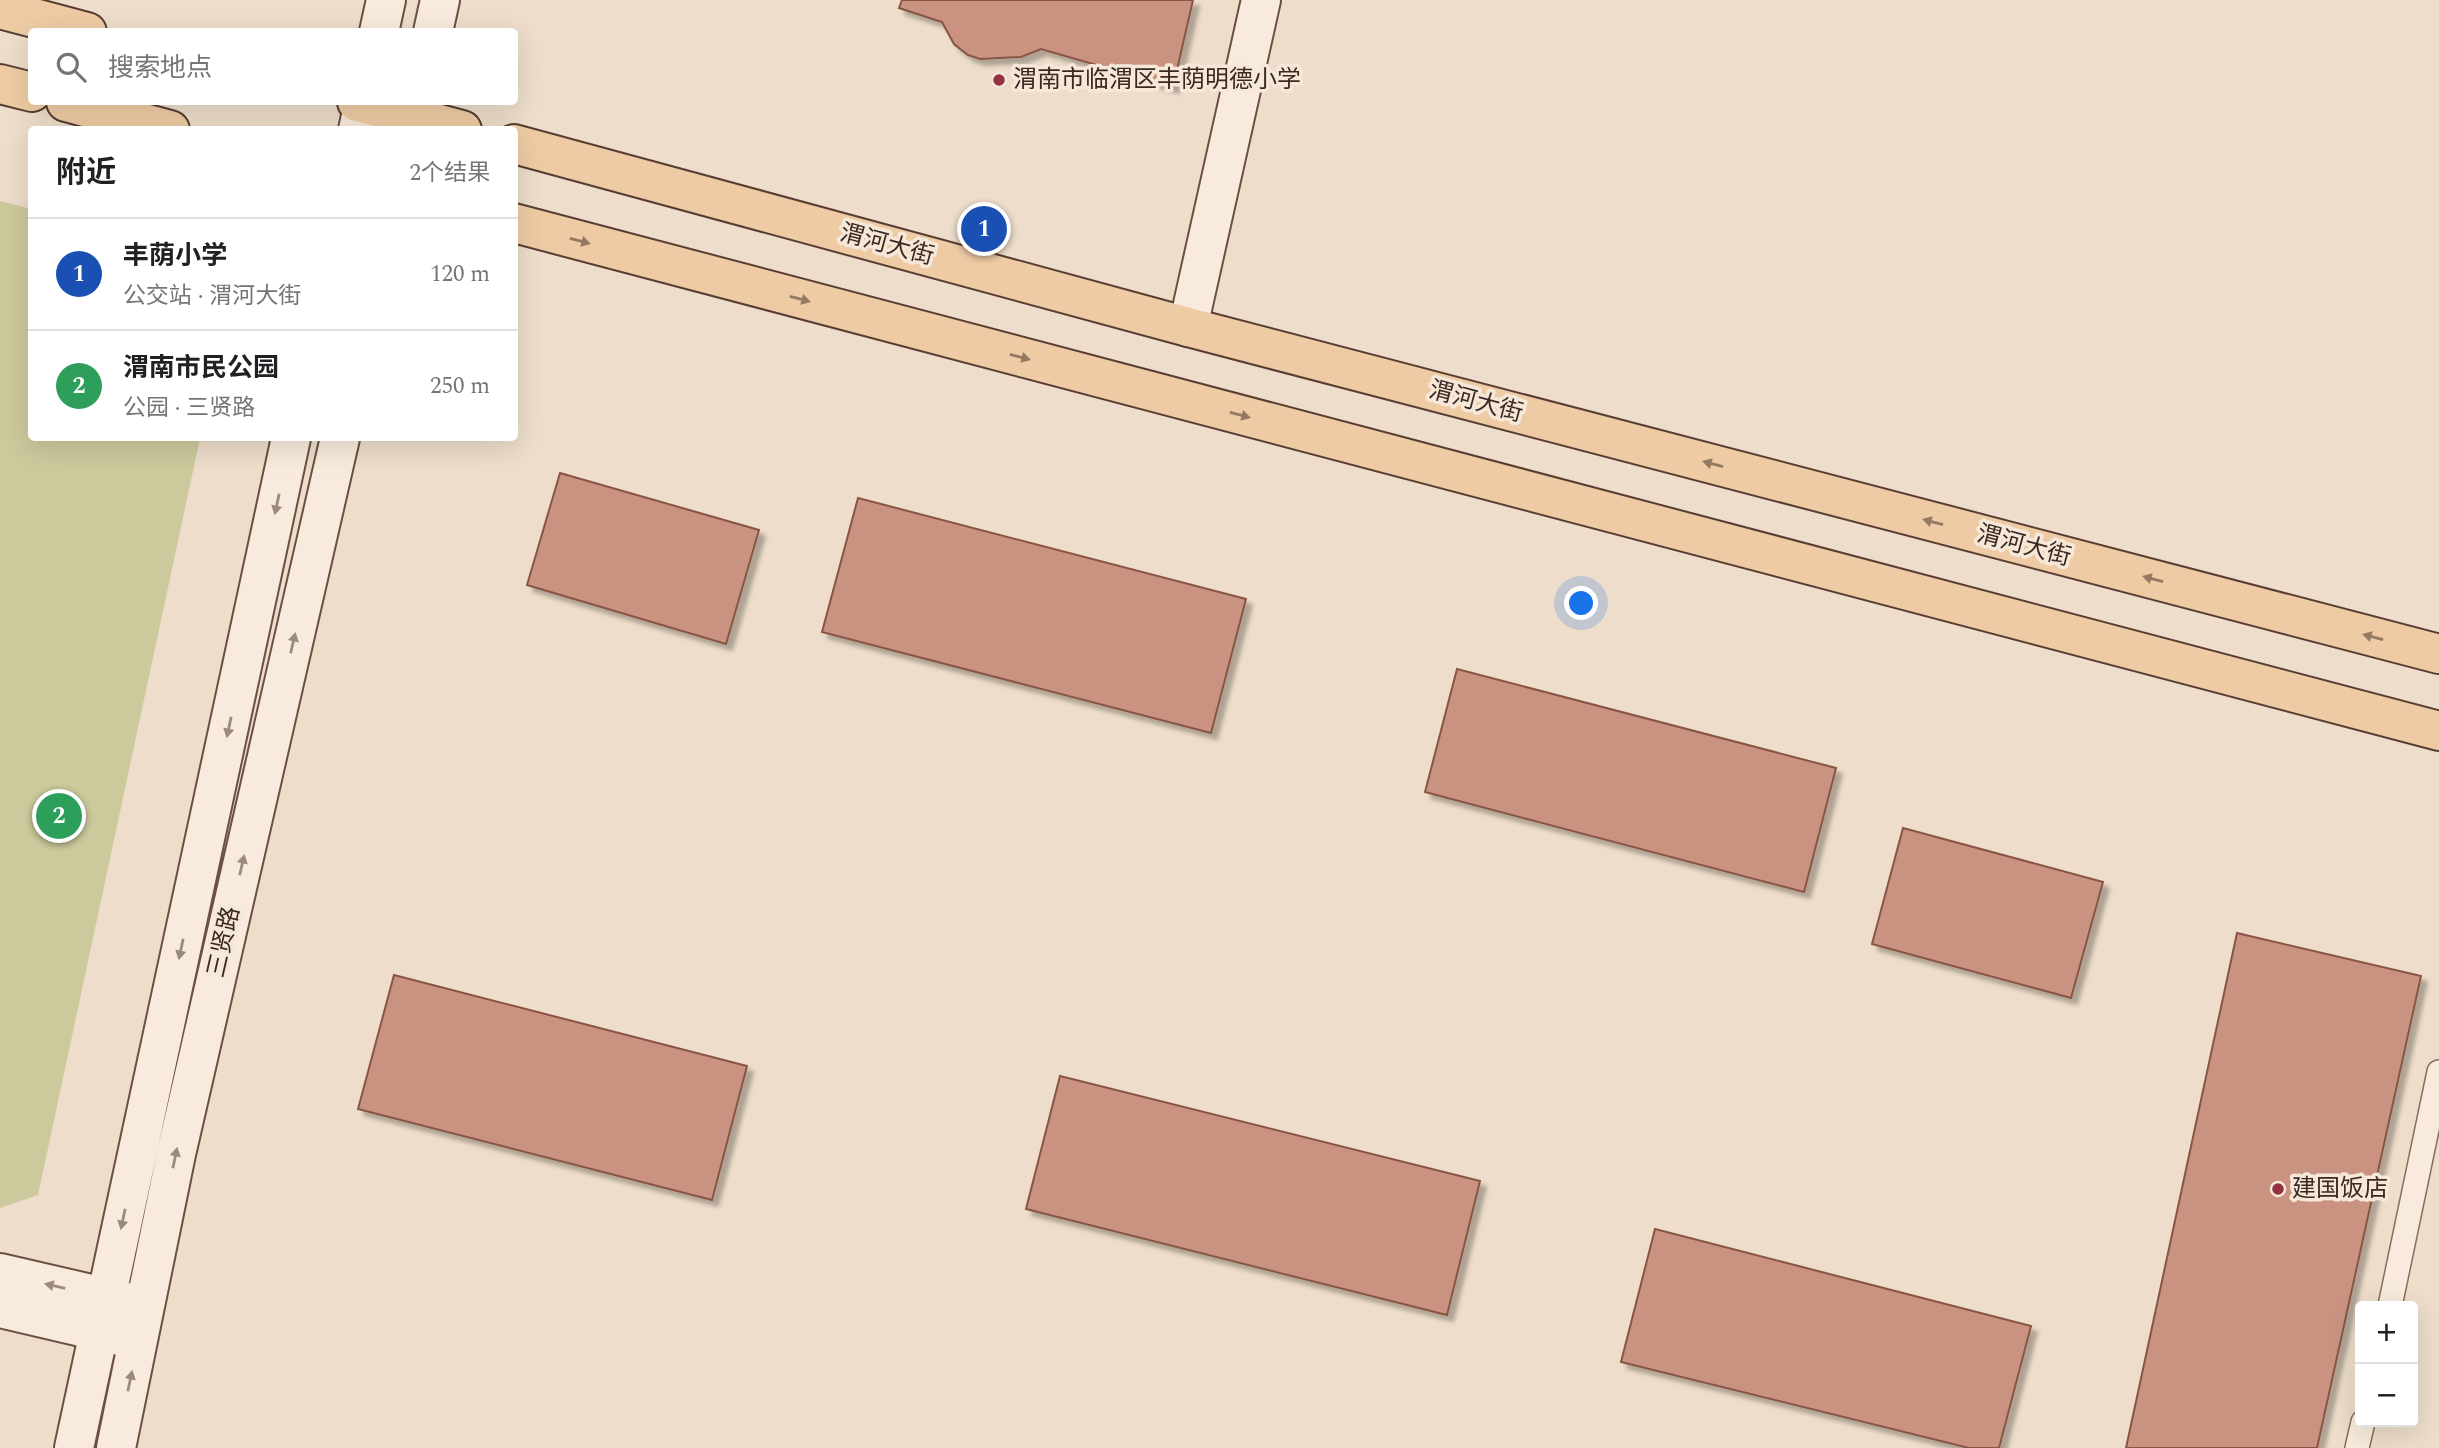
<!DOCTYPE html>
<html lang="zh">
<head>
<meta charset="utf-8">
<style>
	body { margin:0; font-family:Spectral,"Noto Sans SC",serif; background:#f2f2f2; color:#202124 }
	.controls { position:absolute; right:21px; bottom:21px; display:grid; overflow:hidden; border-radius:7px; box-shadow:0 7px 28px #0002 }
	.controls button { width:63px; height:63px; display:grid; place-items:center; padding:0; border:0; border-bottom:2px solid #e0e0e0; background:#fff; color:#202124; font:35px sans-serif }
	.you { position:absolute; left:1582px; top:604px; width:24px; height:24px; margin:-18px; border:5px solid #fff; border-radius:50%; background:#1a73e8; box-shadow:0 0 0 10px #1a73e833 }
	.badge { display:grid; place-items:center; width:46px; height:46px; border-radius:50%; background:#7c3aed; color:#fff; font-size:23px; font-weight:700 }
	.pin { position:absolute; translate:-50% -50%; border:4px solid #fff; box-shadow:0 2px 7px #0006 }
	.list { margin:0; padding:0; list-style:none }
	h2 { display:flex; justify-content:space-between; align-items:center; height:91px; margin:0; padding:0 28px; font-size:30px }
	h2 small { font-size:23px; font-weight:400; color:#757577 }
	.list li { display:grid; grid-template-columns:46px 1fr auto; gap:21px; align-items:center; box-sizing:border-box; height:112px; padding:0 28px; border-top:2px solid #e0e0e0 }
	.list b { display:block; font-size:26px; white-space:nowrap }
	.list p { margin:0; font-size:23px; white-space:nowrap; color:#757577 }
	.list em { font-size:23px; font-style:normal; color:#757577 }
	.icon { flex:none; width:38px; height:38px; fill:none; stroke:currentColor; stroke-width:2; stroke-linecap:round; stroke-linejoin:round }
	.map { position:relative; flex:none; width:2439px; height:1448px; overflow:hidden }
	.search { position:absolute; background:#fff; box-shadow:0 7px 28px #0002; left:28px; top:28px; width:490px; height:77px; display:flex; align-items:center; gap:18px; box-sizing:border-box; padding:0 24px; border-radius:7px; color:#757577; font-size:26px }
	.panel { position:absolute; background:#fff; box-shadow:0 7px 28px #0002; left:28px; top:126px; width:490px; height:315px; border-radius:7px }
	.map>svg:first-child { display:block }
	.green { fill:#ccc99d }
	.building { fill:#ca9381; stroke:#885545; stroke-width:2; filter:url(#shadow) }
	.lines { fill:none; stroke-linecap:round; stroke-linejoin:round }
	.lane-casing { stroke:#896e5e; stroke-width:26 }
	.secondary-casing { stroke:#6b5041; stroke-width:42 }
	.primary-casing { stroke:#583e32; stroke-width:42 }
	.lane { stroke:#f8ebdd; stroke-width:23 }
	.secondary { stroke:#f8ebdd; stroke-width:38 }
	.primary { stroke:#eecba4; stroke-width:38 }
	.oneway { fill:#947a62 }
	.oneway2 { fill:#9a8a7f }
	.poi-dot { fill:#963142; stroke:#f5e8d9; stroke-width:2.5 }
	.labels { text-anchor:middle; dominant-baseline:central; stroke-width:7; stroke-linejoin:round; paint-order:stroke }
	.poi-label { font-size:24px; fill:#3b2921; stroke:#f5e8d9; text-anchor:start }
	.street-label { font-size:24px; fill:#3b2921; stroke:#f5e8d9 }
</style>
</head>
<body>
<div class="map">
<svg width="2439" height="1448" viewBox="0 0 2439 1448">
	<defs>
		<filter id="shadow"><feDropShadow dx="6" dy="6" stdDeviation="2" flood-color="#0004"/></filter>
	</defs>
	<rect width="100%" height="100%" fill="#edddca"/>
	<path class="green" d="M0 201 31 209 32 438H200L38 1195 0 1208Z"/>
	<path class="building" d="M902 0H1193L1173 87 1041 49 1021 57 980 59 968 55 954 44 942 22 899 8Z
		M560 473 759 530 726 644 527 585Z
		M858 498 1246 599 1211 733 822 632Z
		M1457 669 1836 768 1804 892 1425 792Z
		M1903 828 2103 882 2071 998 1872 944Z
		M2237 933 2421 976 2317 1448H2126Z
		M394 975 747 1066 712 1200 358 1109Z
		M1060 1076 1480 1181 1447 1315 1026 1209Z
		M1655 1229 2031 1326 1999 1448H1969L1621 1362Z"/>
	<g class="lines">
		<g class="lane-casing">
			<path id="lane" d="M2390 1306 2439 1072
				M2357 1448 2363 1422"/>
		</g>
		<g class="secondary-casing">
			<path id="secondary" d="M379 32 386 0
				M433 32 440 0
				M358 130 364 102
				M1188 327 1261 0
				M0 1273 130 1303
				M0 1308 124 1337
				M74 1448 291 438
				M116 1448 176 1154 340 438"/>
		</g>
		<g class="primary-casing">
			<path id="primary" d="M0 9 87 32
				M0 84 32 92
				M66 102 170 130
				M357 102 462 130
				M514 144 1188 327 2439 654
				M514 223 2439 731"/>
		</g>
		<use href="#lane" class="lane"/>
		<use href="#secondary" class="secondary"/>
		<use href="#primary" class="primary"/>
	</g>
	<defs><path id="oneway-solid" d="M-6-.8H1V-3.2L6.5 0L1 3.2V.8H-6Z" transform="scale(1.75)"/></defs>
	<g class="oneway">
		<use href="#oneway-solid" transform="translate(580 241) rotate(15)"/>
		<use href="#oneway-solid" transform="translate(800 299) rotate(15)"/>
		<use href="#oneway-solid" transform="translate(1020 357) rotate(15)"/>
		<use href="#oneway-solid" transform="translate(1240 415) rotate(15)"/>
		<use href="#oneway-solid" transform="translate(1713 464) rotate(-165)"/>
		<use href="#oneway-solid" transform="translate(1933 522) rotate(-165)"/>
		<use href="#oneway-solid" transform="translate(2153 579) rotate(-165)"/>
		<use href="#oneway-solid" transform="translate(2373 637) rotate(-165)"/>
	</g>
	<g class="oneway2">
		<use href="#oneway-solid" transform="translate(277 504) rotate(102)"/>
		<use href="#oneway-solid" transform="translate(293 643) rotate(-77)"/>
		<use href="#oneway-solid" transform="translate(229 727) rotate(102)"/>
		<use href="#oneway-solid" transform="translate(242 865) rotate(-77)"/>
		<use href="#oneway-solid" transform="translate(181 949) rotate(102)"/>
		<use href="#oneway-solid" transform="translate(175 1158) rotate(-78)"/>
		<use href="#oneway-solid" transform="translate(123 1219) rotate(102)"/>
		<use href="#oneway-solid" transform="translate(55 1286) rotate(-167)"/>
		<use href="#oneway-solid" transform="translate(130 1381) rotate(-78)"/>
	</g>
	<g class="poi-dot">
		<circle cx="999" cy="80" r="7"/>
		<circle cx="2278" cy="1189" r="7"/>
	</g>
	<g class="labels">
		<g class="poi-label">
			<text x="1013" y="80">渭南市临渭区丰荫明德小学</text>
			<text x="2292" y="1189">建国饭店</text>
		</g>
		<g class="street-label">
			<text transform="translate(887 245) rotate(15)">渭河大街</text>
			<text transform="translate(1476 402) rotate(15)">渭河大街</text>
			<text transform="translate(2024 546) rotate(15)">渭河大街</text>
			<text transform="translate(224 942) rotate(-77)">三贤路</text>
		</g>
	</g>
</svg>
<div class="controls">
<button>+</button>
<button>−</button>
</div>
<div class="you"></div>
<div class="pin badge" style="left:984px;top:229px;background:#1a4fb4">1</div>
<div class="pin badge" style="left:59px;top:816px;background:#2e9e5b">2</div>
<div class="search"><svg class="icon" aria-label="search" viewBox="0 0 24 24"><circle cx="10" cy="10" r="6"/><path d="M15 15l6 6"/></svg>搜索地点</div>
<section class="panel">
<h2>附近<small>2个结果</small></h2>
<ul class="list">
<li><span class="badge" style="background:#1a4fb4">1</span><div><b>丰荫小学</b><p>公交站 · 渭河大街</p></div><em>120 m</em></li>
<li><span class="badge" style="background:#2e9e5b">2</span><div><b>渭南市民公园</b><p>公园 · 三贤路</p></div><em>250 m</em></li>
</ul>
</section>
</div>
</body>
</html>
